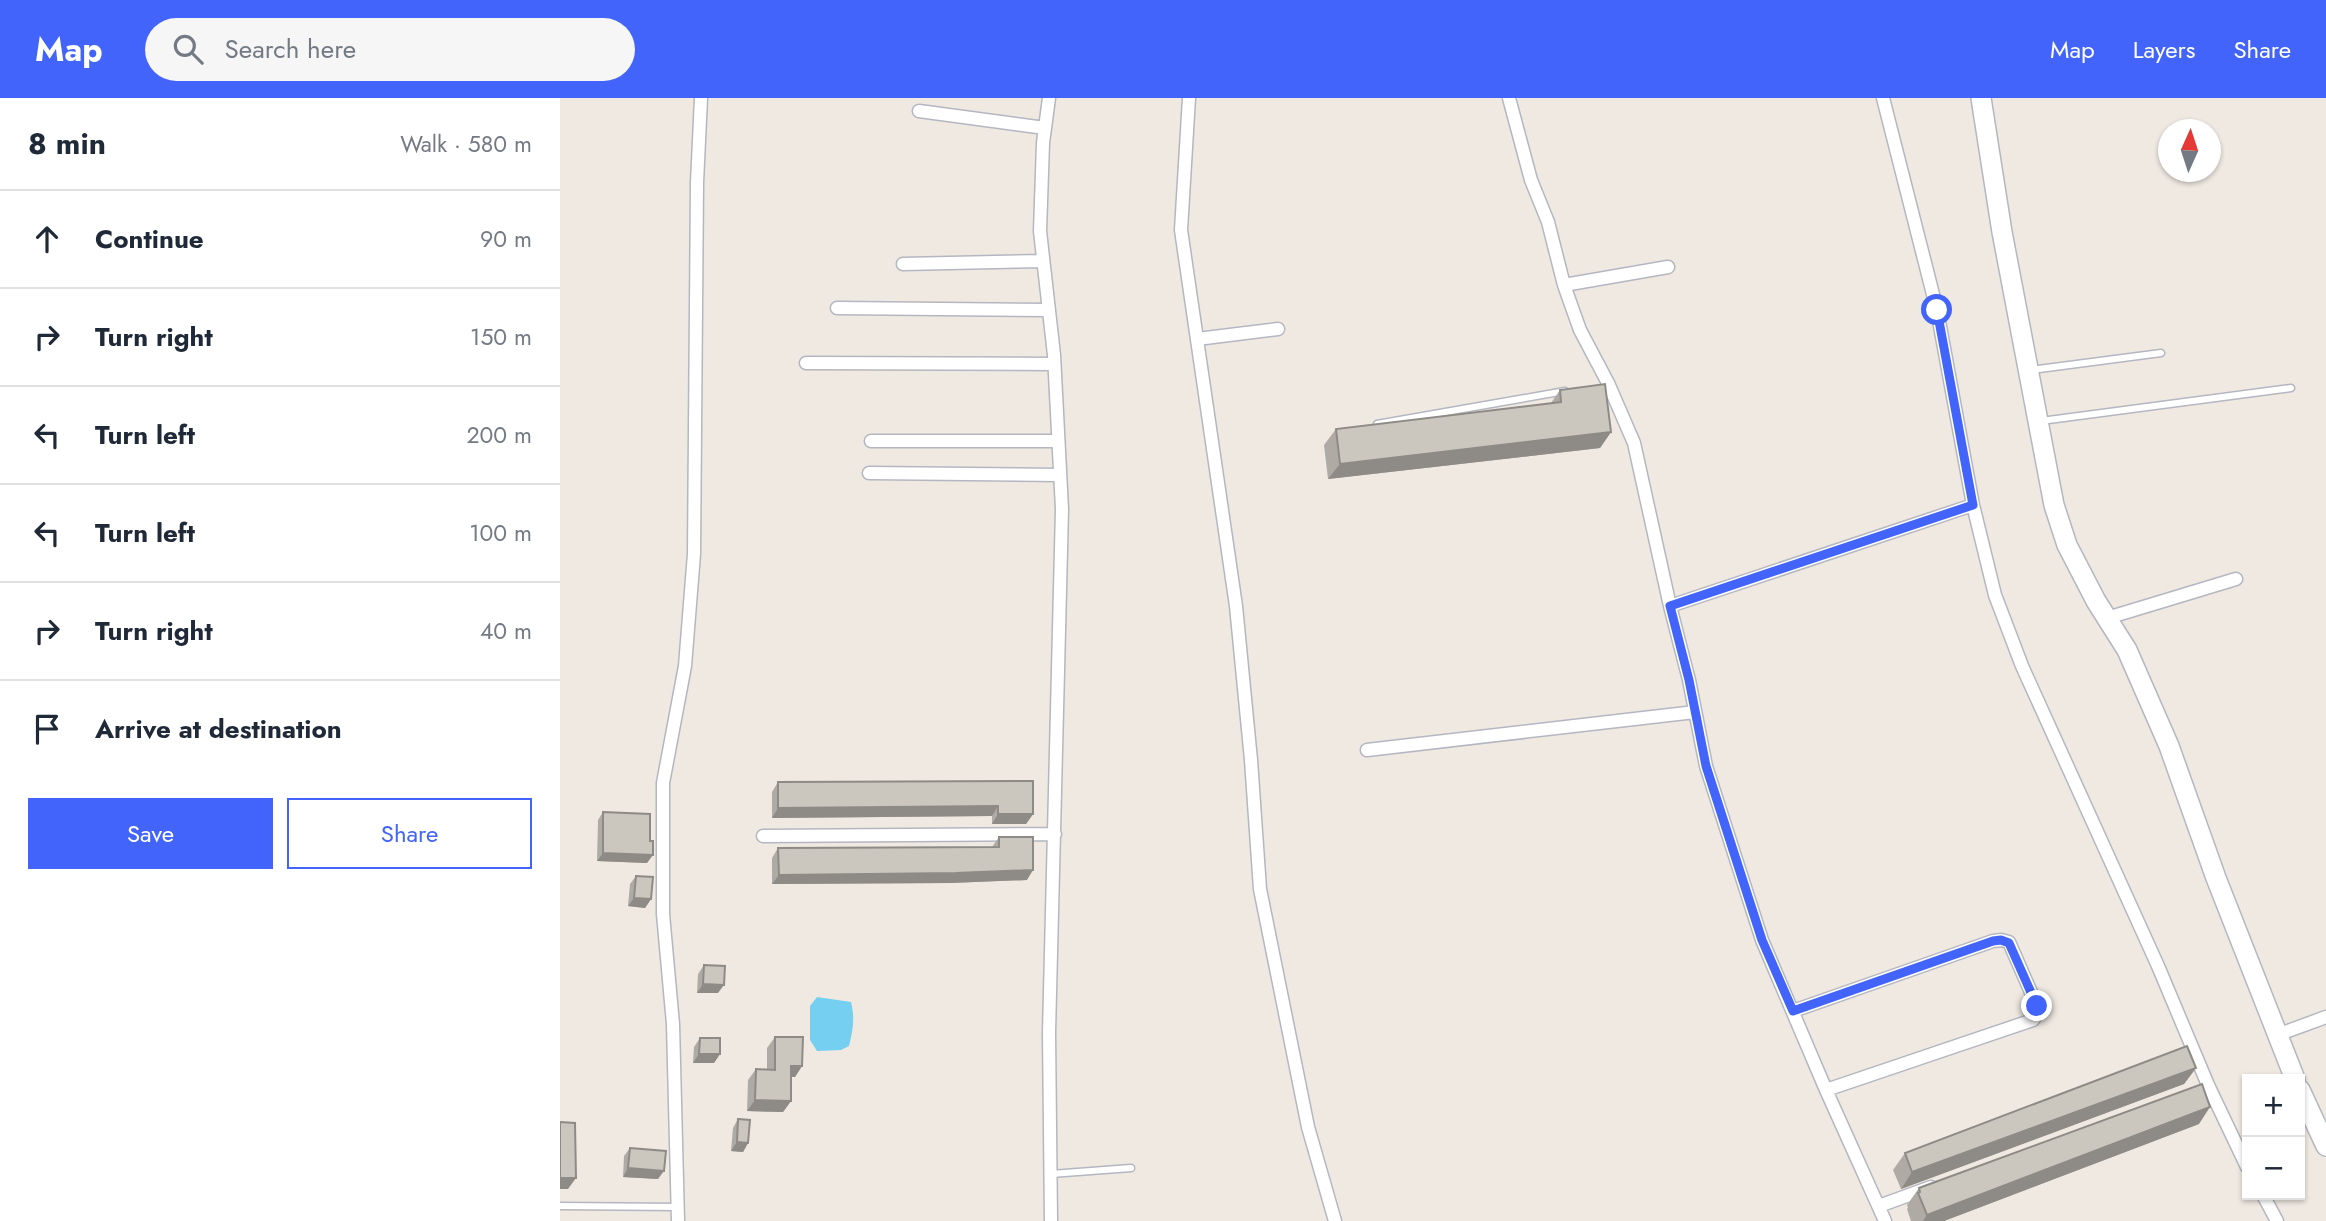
<!DOCTYPE html>
<html lang="en">
<head>
<meta charset="utf-8">
<style>
	body { margin:0; font-family:Jost,sans-serif; background:#f6f6f7; color:#1f2937 }
	.controls { position:absolute; right:21px; bottom:21px; display:grid; overflow:hidden; border-radius:0px; box-shadow:0 2px 5px #0004 }
	.controls button { width:63px; height:63px; display:grid; place-items:center; padding:0; border:0; border-bottom:2px solid #e0e1e3; background:#fff; color:#1f2937; font:35px sans-serif }
	.compass { position:absolute; left:1598px; top:21px; width:63px; height:63px; border-radius:50%; background:#fff; box-shadow:0 2px 5px #0004; rotate:3deg }
	.stop { position:absolute; width:21px; height:21px; margin:-16px; border:5px solid #4264fb; border-radius:50%; background:#fff }
	.stop.end { background:#4264fb; border-color:#fff; box-shadow:0 2px 7px #0008 }
	.list { margin:0; padding:0; list-style:none }
	h2 { display:flex; justify-content:space-between; align-items:center; height:91px; margin:0; padding:0 28px; font-size:30px }
	h2 small { font-size:23px; font-weight:400; color:#747a83 }
	.list li { display:grid; grid-template-columns:46px 1fr auto; gap:21px; align-items:center; box-sizing:border-box; height:98px; padding:0 28px; border-top:2px solid #e0e1e3 }
	.list b { display:block; font-size:26px; white-space:nowrap }
	.list em { font-size:23px; font-style:normal; color:#747a83 }
	.actions { display:flex; gap:14px; padding:21px 28px }
	.actions a { flex:1; padding:16px 0; border:2px solid #4264fb; border-radius:0px; text-align:center; font-size:24px; color:#4264fb }
	.actions .main { background:#4264fb; color:#fff }
	.icon { flex:none; width:38px; height:38px; fill:none; stroke:currentColor; stroke-width:2; stroke-linecap:round; stroke-linejoin:round }
	.map { position:relative; flex:none; width:1766px; height:1123px; overflow:hidden }
	header { display:flex; align-items:center; gap:42px; box-sizing:border-box; height:98px; padding:0 35px; background:#4264fb; color:#fff }
	header strong { font-size:33px }
	nav { display:flex; gap:38px; margin-inline-start:auto; font-size:24px }
	.search { width:490px; height:63px; background:#f6f6f7; display:flex; align-items:center; gap:18px; box-sizing:border-box; padding:0 24px; border-radius:38px; color:#747a83; font-size:26px }
	main { display:flex }
	aside { flex:1; background:#fff }
	.map>svg:first-child { display:block }
	.water { fill:#75cff0 }
	.lines { fill:none; stroke-linecap:round; stroke-linejoin:round }
	.lane-casing { stroke:#b4b7c1; stroke-width:9 }
	.street-casing { stroke:#b4b7c1; stroke-width:15 }
	.secondary-casing { stroke:#b4b7c1; stroke-width:22 }
	.lane { stroke:#fff; stroke-width:6 }
	.street { stroke:#fff; stroke-width:12 }
	.secondary { stroke:#fff; stroke-width:19 }
	.wall { fill:#afaba4 }
	.shaded-wall { fill:#8e8b86 }
	.building { fill:#cbc7bf; stroke:#8e8b86; stroke-width:2 }
	.route { stroke:#4264fb; stroke-width:9 }
</style>
</head>
<body>
<header>
<strong>Map</strong>
<div class="search"><svg class="icon" aria-label="search" viewBox="0 0 24 24"><circle cx="10" cy="10" r="6"/><path d="M15 15l6 6"/></svg>Search here</div>
<nav><a>Map</a><a>Layers</a><a>Share</a></nav>
</header>
<main>
<aside>
<h2>8 min<small>Walk · 580 m</small></h2>
<ul class="list">
<li><svg class="icon" aria-label="ahead" viewBox="0 0 24 24"><path d="M12 20V5M6 11l6-6 6 6"/></svg><div><b>Continue</b></div><em>90 m</em></li>
<li><svg class="icon" aria-label="right" viewBox="0 0 24 24"><path d="M7 20v-9h11M14 6l5 5-5 5"/></svg><div><b>Turn right</b></div><em>150 m</em></li>
<li><svg class="icon" aria-label="left" viewBox="0 0 24 24"><path d="M17 20v-9H6M10 6l-5 5 5 5"/></svg><div><b>Turn left</b></div><em>200 m</em></li>
<li><svg class="icon" aria-label="left" viewBox="0 0 24 24"><path d="M17 20v-9H6M10 6l-5 5 5 5"/></svg><div><b>Turn left</b></div><em>100 m</em></li>
<li><svg class="icon" aria-label="right" viewBox="0 0 24 24"><path d="M7 20v-9h11M14 6l5 5-5 5"/></svg><div><b>Turn right</b></div><em>40 m</em></li>
<li><svg class="icon" aria-label="arrive" viewBox="0 0 24 24"><path d="M6 21V4h12l-3 4 3 4H6"/></svg><div><b>Arrive at destination</b></div></li>
</ul>
<div class="actions"><a class="main">Save</a><a>Share</a></div>
</aside>
<div class="map">
<svg width="1766" height="1123" viewBox="0 0 1766 1123">
	<rect width="100%" height="100%" fill="#efe9e1"/>
	<path class="water" d="M257 899 291 904C295 920 293 932 289 948L281 952 257 953 250 942V908Z"/>
	<g class="lines">
		<g class="lane-casing">
			<path id="lane" d="M1471 272 1601 255
				M1481 323 1731 290
				M817 326 1005 293
				M491 1076 571 1070
				M0 1108 118 1109"/>
		</g>
		<g class="street-casing">
			<path id="street" d="M489 0 483 45 480 133 494 257 502 411 489 935 491 1123
				M629 0 621 132 676 508 691 662 700 791 748 1029 775 1123
				M949 0 971 82 988 124 1004 187 1020 232 1048 285 1074 345 1110 508 1129 582 1146 668 1202 842 1266 992 1325 1123
				M1323 0 1377 212 1413 407 1435 497 1462 568 1598 868 1648 987 1687 1069
				M359 13 485 30
				M343 166 483 163
				M1004 187 1108 169
				M277 210 489 212
				M637 241 718 231
				M246 265 494 266
				M311 343H498
				M309 375 500 377
				M1110 508 1413 407
				M1547 520 1676 481
				M807 652 1135 614
				M203 738 495 736
				M1233 913 1433 843 1441 842 1449 844 1477 908 1478 915 1473 922 1266 992
				M1717 937 1766 919
				M1703 1097 1717 1123
				M1319 1108 1371 1089
				M118 1123 113 926 103 816V685L125 568 134 456 137 85 141 0"/>
		</g>
		<g class="secondary-casing">
			<path id="secondary" d="M1421 0 1442 134 1494 407 1507 447 1536 503 1567 552 1609 648 1656 780 1735 981
				M1740 992 1766 1048"/>
		</g>
		<use href="#lane" class="lane"/>
		<use href="#street" class="street"/>
		<use href="#secondary" class="secondary"/>
	</g>
	<path class="wall" d="M1000 292 1051 334 1040 350 768 381 764 347 776 331 991 305Z
		M473 683V716L466 726H432V718L212 720V694L218 684Z
		M43 714 90 743 87 765 37 763 38 722Z
		M439 739 467 782 390 785 212 786V760L218 750 432 749Z
		M76 778 91 801 85 810 68 808 70 786Z
		M144 867 158 895H137L138 876Z
		M215 939 242 968 235 979H231V1003L223 1014 187 1013 188 982 196 971H207V950Z
		M140 940 160 956 154 965H133L134 949Z
		M1636 970 1624 986 1341 1091 1333 1072 1345 1055Z
		M178 1021 188 1045 183 1054 171 1053 173 1030Z
		M1639 1026 1384 1123H1351L1347 1111 1348 1110 1347 1107 1359 1090Z
		M70 1050 98 1081 63 1079 64 1058Z"/>
	<path class="shaded-wall" d="M1051 334 1040 350 768 381 780 366Z
		M438 708 432 718 212 720 218 710Z
		M438 716H473L466 726H432Z
		M43 755 93 757 87 765 37 763Z
		M473 772 467 782 390 785 212 786 219 777Z
		M74 800 91 801 85 810 68 808Z
		M143 886 164 887 158 895H137Z
		M139 956H160L154 965H133Z
		M231 968H242L235 979H224Z
		M1636 970 1624 986 1341 1091 1352 1074Z
		M195 1002 231 1003 223 1014 187 1013Z
		M1650 1009 1639 1026 1384 1123H1363L1367 1117Z
		M177 1044 188 1045 183 1054 171 1053Z
		M68 1070 104 1073 98 1081 63 1079Z
		M0 1080H16L8 1091H0Z"/>
	<path class="building" d="M1045 286 1051 334 780 366 776 331 1001 304 1000 292Z
		M473 683V716H438V708L218 710V684Z
		M43 714 90 716V743H93V757L43 755Z
		M439 739H473V772L396 775 219 777 218 750 439 749Z
		M76 778 93 779 91 801 74 800Z
		M144 867 165 868 164 887 143 886Z
		M215 939H243L242 968H231V1003L195 1002 196 971 215 972Z
		M140 940H160V956H139Z
		M1627 948 1636 970 1352 1074 1345 1055Z
		M1642 986 1650 1009 1367 1117 1358 1095 1360 1094 1359 1090Z
		M178 1021 190 1022 188 1045 177 1044Z
		M0 1024 15 1025 16 1080H0Z
		M70 1050 106 1053 104 1073 68 1070Z"/>
	<g class="lines">
		<path class="route" d="M1377 212 1413 407 1110 508 1129 582 1146 668 1202 842 1233 913 1433 843 1441 842 1449 845 1477 908"/>
	</g>
</svg>
<div class="controls">
<button>+</button>
<button>−</button>
</div>
<svg class="compass" viewBox="-18 -18 36 36"><path d="M0-13l5 13h-10z" fill="#e53935"/><path d="M0 13l5-13h-10z" fill="#747a83"/></svg>
<div class="stop" style="left:1377px;top:212px"></div>
<div class="stop end" style="left:1477px;top:908px"></div>
</div>
</main>
</body>
</html>
